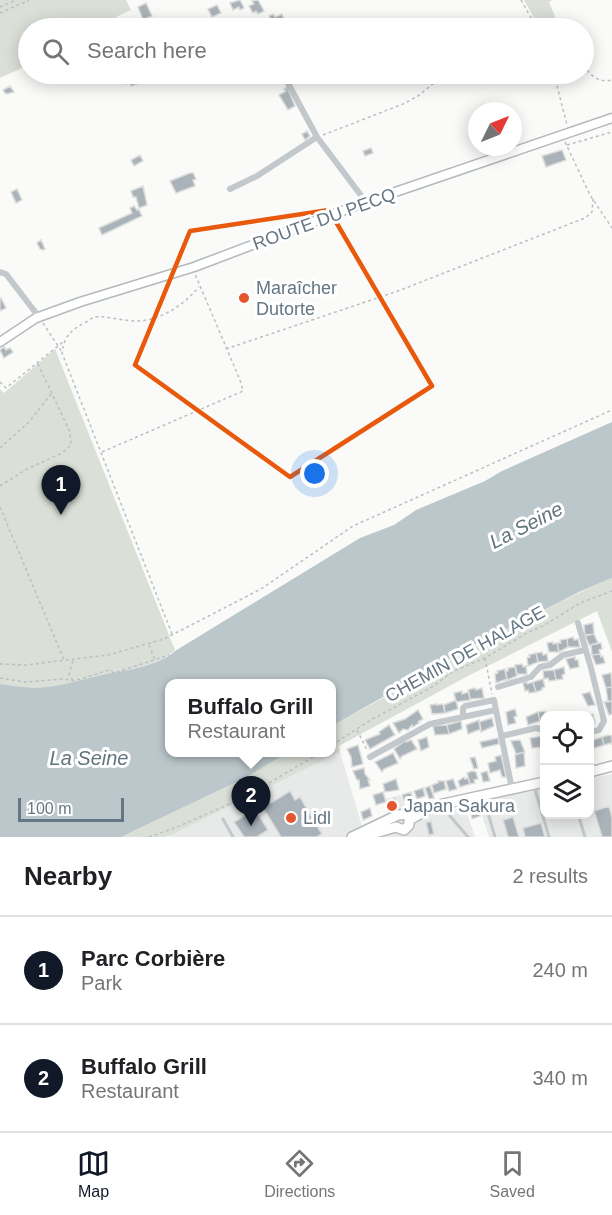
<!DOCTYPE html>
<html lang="en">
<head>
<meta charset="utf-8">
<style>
	body { margin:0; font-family:Helvetica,sans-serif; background:#f6f6f6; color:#202124 }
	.controls { position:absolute; right:18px; bottom:18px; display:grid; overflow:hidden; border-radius:12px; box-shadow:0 3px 15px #0003 }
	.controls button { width:54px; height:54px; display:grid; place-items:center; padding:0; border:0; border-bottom:2px solid #e0e0e0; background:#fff; color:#202124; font:30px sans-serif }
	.compass { position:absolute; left:468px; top:102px; width:54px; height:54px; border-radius:50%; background:#fff; box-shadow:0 3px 15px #0003; rotate:47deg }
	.scale { position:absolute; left:18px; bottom:15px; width:106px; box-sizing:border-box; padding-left:6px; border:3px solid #657683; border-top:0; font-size:16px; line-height:21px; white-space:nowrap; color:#657683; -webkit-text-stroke:4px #fff; paint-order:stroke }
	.you { position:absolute; left:315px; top:474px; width:21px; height:21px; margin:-15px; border:4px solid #fff; border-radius:50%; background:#1a73e8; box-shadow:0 0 0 9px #1a73e833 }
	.badge { display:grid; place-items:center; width:39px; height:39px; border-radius:50%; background:#111827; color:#fff; font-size:20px; font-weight:700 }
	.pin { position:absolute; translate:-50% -50px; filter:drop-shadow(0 2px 3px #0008) }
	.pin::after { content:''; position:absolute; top:32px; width:21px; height:18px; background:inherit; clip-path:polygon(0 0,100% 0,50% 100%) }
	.popup { position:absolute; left:165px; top:679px; width:171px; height:78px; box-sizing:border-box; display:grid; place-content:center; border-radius:12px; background:#fff; filter:drop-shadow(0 2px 4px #0005); font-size:20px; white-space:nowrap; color:#757577 }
	.popup b { font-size:22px; color:#202124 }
	.popup::after { content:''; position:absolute; left:50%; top:100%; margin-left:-12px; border:12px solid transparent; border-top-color:#fff }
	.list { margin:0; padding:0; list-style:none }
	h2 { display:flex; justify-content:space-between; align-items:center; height:78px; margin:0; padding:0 24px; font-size:26px }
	h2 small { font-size:20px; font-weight:400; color:#757577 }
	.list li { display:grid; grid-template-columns:39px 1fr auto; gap:18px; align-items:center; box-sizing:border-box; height:108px; padding:0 24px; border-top:2px solid #e0e0e0 }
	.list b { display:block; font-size:22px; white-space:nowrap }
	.list p { margin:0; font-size:20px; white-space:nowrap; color:#757577 }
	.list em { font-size:20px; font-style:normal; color:#757577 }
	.icon { flex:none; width:33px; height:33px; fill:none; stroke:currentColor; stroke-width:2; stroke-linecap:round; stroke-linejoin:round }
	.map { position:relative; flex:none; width:612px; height:837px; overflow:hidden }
	.search { position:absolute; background:#fff; box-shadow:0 3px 15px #0003; left:18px; right:18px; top:18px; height:66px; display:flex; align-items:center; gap:15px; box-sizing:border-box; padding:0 21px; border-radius:33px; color:#757577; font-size:22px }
	.sheet { height:294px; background:#fff }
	nav { display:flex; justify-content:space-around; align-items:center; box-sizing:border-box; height:84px; border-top:2px solid #e0e0e0; background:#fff; font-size:16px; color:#757577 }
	nav a { display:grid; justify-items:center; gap:3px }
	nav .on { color:#111827 }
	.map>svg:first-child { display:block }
	.built { fill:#e8e9e9 }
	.green { fill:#dadfd7 }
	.water { fill:#bbc7cb }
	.building { fill:#aab3b9; stroke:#dcdcda; stroke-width:1.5 }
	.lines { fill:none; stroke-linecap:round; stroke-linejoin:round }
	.secondary-casing { stroke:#b3babf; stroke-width:11 }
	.primary-casing { stroke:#b5babe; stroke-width:12 }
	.path { stroke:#bbbfc2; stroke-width:1.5; stroke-dasharray:3 3; stroke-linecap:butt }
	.lane { stroke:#c3c8cc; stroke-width:3 }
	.street { stroke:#c3c8cc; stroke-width:6 }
	.secondary { stroke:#fff; stroke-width:8 }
	.primary { stroke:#fff; stroke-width:9 }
	.marked { fill:none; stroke:#e8590c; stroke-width:4.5; stroke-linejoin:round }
	.poi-dot { fill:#e4572e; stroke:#fff; stroke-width:2 }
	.labels { text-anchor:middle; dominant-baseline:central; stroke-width:6; stroke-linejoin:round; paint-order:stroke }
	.street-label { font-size:18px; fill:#657683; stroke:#fff }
	.poi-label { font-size:18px; fill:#657683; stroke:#fff; text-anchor:start }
	.water-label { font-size:20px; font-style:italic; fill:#60757c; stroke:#fff }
</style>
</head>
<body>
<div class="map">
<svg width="612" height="837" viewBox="0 0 612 837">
	<rect width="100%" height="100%" fill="#fafaf8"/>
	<path class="built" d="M340 752 362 826 366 832 390 823 385 799 400 795 411 816 465 807 475 837H166Z
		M612 774V837H489L478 803 544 787V814H590V778Z"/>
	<path class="green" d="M0 0H126L131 10 116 17 121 28H28V51L26 53 22 68 0 78Z
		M524 0H552L549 2 556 19 538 25Z
		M55 349 175 650C158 666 128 670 106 674 86 678 67 685 46 687 31 689 15 686 0 684V389L4 393Z
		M612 578V652L597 611 466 677 339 746 340 752 173 834 165 837H121L245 778 287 753 332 752V726C425 676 515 620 612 578Z"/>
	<path class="water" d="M612 422V578L579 592 471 647 332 726V684H170V752L287 753 245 778 121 837H0V684C15 686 31 689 46 687 67 685 86 678 106 674 128 670 158 666 175 651L360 538 394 525 416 510 485 481 502 471Z"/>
	<path class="building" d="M240 0 244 8 240 10 239 7 233 10 230 3Z
		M258 0 264 11 258 14 256 11 253 13 249 6 254 4 252 1Z
		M146 3 152 16 147 18 154 28H150H152L151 24 144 28 142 24 144 22 138 7Z
		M217 5 221 13 212 17 208 9Z
		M273 14 275 17 282 14 285 22 278 24 277 22 270 25 268 21 271 20 269 16Z
		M136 74H140L142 82 131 86 130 82 126 84 124 78Z
		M10 86 14 92 6 94 3 90Z
		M287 87 295 106 288 110 279 95 286 91 284 89Z
		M307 131 310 136 305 140 302 134Z
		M371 148 373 153 365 156 363 151Z
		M562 150 566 160 546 167 542 156Z
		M140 155 143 161 134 166 131 160Z
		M190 173H193L196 179 193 180 195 186 176 193 170 181Z
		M143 186 147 205 139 208 136 197H133L131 191Z
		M17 189 22 200 16 203 11 192Z
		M134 206 137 210H139L142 216 102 235 99 228 132 213 130 208Z
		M41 240 45 249 43 250 40 249 37 243Z
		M1 298 6 308 0 311V298Z
		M4 347 6 350 10 348 13 352 4 358 0 350Z
		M593 623 594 634 585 636 584 625Z
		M594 634 598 643 589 645 585 635Z
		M573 637 574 640 578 639 580 647H568L567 639Z
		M567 639 568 647 559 652 557 643H561L560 640Z
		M553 642V644L557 643 559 652H549L547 643Z
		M601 643 602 649 599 650 600 654 592 655 591 645Z
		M542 652 543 655 547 654 548 661 538 662 536 653Z
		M536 653 538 662 528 666 527 658 530 657 529 655Z
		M600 654 601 657 603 656 605 663 596 665 592 655Z
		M575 657V660H578L579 667 570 669 566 659Z
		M522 664 523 667 526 666 527 674H517L515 665Z
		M515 667 517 676 507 680 505 671H508V668Z
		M564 667 565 674 562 675 563 679 556 680 554 670Z
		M505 669 507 679 496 683 495 674 498 673 497 671Z
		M554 670 556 680 549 681 548 678 544 679 543 671Z
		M611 673 612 687 606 688 602 675Z
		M543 679 545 687 542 688V690L536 692 533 682Z
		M527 682V684L533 682 536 692 529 693 528 690 525 691 523 683Z
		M612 687V701L608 702 606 688Z
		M475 688 476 690 482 688 484 698 470 699 468 690Z
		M462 691V694L469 692 470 700 456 702 454 693Z
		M590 692 595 705 588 706 582 694Z
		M456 700 458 709 445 713 444 705Z
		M612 701V714L609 715 604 702Z
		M437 704V705L443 704 445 713 432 714 430 705Z
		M515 709 517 716 514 717 516 723 508 725 506 712Z
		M418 710 423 719 418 722 419 723 413 727 412 725 408 730 403 729 399 733 393 723 405 719Z
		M545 711V713L551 712 552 716H544V720L540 721 538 712Z
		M538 712 540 721 528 725 526 717Z
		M593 714 595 723 590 724V716H586Z
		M492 718 494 726 481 732 479 722Z
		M479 720 481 729 468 734 466 725Z
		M461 721 462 729 449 734 447 725Z
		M389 725 395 735 370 749 365 740 380 734 379 732Z
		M447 725 449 734 435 735 433 726Z
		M609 735 612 736V745L611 743 604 745 602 737Z
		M543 736 544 747 532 748 530 738Z
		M427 737 429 747 421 751 418 740Z
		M602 737 604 745 592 749 590 741Z
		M498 738 499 744 482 748 480 742Z
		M411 740 417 749 402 756 400 759 394 749 405 741 406 742Z
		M520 740 525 752 516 754 511 741Z
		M358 745 363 764 352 767 351 757 347 749Z
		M524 752 525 766 516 768 515 755Z
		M393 753 398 763 384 769 382 772 375 762Z
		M501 755 506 777H502L500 770 490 773 488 763 496 761 495 757Z
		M475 757 478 768 474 769 470 758Z
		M364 768 365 774 370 780H368L370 786 360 789 359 780H357L353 771Z
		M472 771 476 772 478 779 474 780 475 783 470 784 467 773Z
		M487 771 490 781 483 782 481 773Z
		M464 777 465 779 468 778 470 784 460 787 458 781Z
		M396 779 399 790 385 792 383 784Z
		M453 779 457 789 449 791 446 781Z
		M438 781H444L446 789 434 793 432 785 438 783Z
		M430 786 434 798 429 799 425 788Z
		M423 788 425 796 417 799 414 791Z
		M290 791 295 800 300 797 322 834 317 837H281L260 803 268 798 271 803Z
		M383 792 386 802 376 805 373 795Z
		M411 792 413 800 404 801 402 795Z
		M395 798 398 808 389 813 386 803Z
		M609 806 612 817V837H602L594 811Z
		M370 808 372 816 363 820 361 812Z
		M255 809 268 830 257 837H244L234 822Z
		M478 809 480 816 472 819 471 811Z
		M513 817 519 837H508L503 820Z
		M431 821 434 834 429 835 426 823Z
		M541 823 545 837H525L523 828Z"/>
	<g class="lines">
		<g class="secondary-casing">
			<path id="secondary" d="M0 342 36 318 80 302 194 267 366 202 612 118"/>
		</g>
		<g class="primary-casing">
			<path id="primary" d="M590 772 612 766
				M352 837 398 815 417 813
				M361 837 396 827 404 830 409 825V820L434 806 544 782"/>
		</g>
		<path class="path" d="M521 0 537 28
			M0 7 16 0
			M0 13 29 0
			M584 65C590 76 599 83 612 80
			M554 74 567 125
			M323 135 403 104 418 96 434 83 454 74
			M565 142 590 195 612 228
			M567 145 612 132
			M43 323 62 352
			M226 349 398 291 585 218 592 212 593 199
			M0 382 6 388 63 342
			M0 448 29 422 51 394
			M102 452 243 391 240 380 195 274
			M0 486 27 469 62 453 71 445 70 432 37 362
			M0 507 64 660
			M172 634 62 353C64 336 71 330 86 322 89 321 91 318 94 317 103 315 127 322 140 321 165 318 183 305 199 287
			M149 645 155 660
			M485 658 492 694
			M0 664 26 665 108 655 164 639 261 589 353 526 612 410
			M0 678 25 682 64 679 74 681 109 670 114 673 169 655
			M73 680 69 675 73 660
			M357 730 367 750
			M332 745 369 721 432 687 452 672 485 658 527 633 543 626 580 603 612 591
			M149 837 177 827 243 798 322 752"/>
		<path class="lane" d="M534 786 549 837
			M447 805 450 816 468 837
			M488 813 495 837
			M578 814 585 837
			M223 819 233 837"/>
		<path class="street" d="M283 74 317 137 366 202
			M230 189 257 176 317 137
			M0 272 6 274 39 317
			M578 623 591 668 604 721 599 730 590 732
			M498 687 531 677 540 667 550 665 563 655 585 650
			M463 716V708L465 706 494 700 512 789
			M502 736 536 728 544 730
			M370 757 430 724 496 710"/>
		<use href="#secondary" class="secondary"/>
		<use href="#primary" class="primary"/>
	</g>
	<path class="marked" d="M329 210 432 386 290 477 135 365 190 231Z"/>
	<g class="poi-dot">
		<circle cx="244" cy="298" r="6"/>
		<circle cx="392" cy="806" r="6"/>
		<circle cx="291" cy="818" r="6"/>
	</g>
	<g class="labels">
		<g class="street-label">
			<text transform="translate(324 219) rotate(-20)">ROUTE DU PECQ</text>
			<text transform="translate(465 654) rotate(-29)">CHEMIN DE HALAGE</text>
		</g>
		<g class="poi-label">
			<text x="256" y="288">Maraîcher<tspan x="256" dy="21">Dutorte</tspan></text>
			<text x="404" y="806">Japan Sakura</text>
			<text x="303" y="818">Lidl</text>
		</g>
		<g class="water-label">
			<text transform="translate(526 525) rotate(-27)">La Seine</text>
			<text x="89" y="758">La Seine</text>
		</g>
	</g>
</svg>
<div class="controls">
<button><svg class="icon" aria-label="locate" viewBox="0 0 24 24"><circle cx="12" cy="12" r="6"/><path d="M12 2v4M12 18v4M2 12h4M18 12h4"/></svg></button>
<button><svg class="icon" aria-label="layers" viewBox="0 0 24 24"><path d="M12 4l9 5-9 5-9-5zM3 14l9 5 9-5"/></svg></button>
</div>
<svg class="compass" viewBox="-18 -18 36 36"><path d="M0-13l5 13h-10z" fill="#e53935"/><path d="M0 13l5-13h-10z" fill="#757577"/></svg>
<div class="scale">100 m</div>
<div class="you"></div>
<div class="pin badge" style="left:61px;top:515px">1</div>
<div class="pin badge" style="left:251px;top:826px">2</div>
<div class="popup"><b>Buffalo Grill</b>Restaurant</div>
<div class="search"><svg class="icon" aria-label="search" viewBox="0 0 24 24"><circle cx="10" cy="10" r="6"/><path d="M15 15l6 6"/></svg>Search here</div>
</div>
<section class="sheet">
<h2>Nearby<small>2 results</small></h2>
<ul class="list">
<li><span class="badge">1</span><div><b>Parc Corbière</b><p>Park</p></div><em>240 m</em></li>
<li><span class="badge">2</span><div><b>Buffalo Grill</b><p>Restaurant</p></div><em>340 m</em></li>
</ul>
</section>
<nav>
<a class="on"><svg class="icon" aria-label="map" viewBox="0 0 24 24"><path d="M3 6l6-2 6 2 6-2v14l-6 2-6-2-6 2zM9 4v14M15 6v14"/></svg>Map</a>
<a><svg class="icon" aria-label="directions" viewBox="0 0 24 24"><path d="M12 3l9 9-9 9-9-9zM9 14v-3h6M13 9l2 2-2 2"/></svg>Directions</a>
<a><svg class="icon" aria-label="saved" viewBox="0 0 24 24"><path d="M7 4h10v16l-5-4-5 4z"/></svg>Saved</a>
</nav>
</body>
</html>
